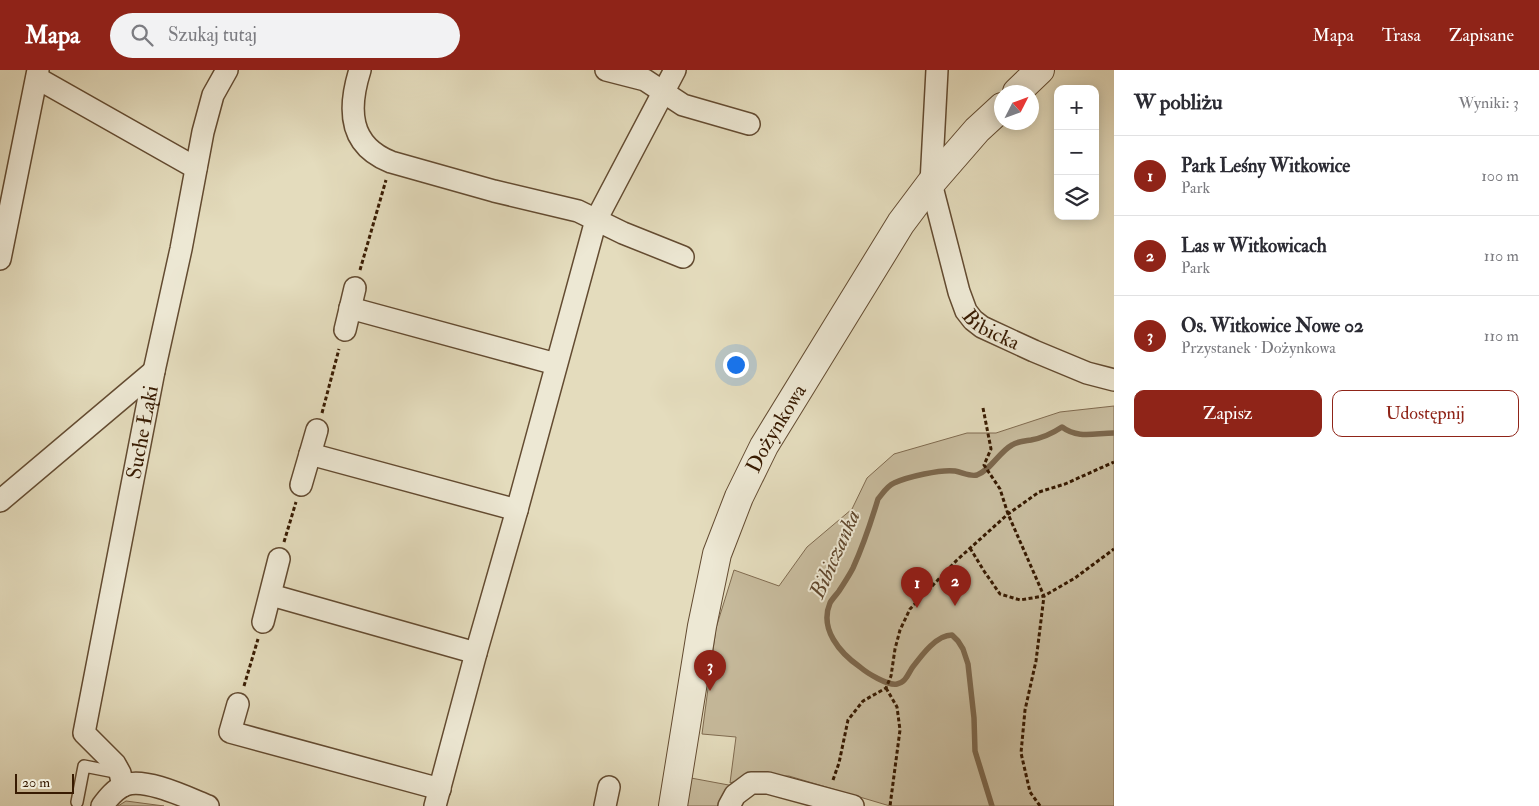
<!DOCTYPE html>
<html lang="pl">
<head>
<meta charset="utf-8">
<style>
	body { margin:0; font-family:"IM FELL Double Pica",serif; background:#f2f2f3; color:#2b2b33 }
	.controls { position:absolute; right:15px; top:15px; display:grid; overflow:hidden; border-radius:10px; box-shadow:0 2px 12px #0003 }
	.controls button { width:45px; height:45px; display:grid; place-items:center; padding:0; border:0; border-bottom:1px solid #e1e1e2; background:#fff; color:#2b2b33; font:25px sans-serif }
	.compass { position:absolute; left:994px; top:15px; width:45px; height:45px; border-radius:50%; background:#fff; box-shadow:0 2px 12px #0003; rotate:48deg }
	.scale { position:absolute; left:15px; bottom:12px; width:59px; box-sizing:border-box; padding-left:5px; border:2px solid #381b02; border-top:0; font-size:14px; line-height:18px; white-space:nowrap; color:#381b02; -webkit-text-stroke:4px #ede8d4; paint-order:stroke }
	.you { position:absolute; left:735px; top:294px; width:18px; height:18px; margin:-12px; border:4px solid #fff; border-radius:50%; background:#1a73e8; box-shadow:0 0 0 8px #1a73e833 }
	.badge { display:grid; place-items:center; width:32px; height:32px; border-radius:50%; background:#8f2418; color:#fff; font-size:16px; font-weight:700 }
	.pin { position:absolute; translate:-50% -41px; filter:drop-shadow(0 1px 2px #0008) }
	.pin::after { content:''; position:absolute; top:26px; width:18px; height:15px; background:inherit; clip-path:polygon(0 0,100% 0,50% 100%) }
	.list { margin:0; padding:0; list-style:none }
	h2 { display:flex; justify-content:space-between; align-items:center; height:65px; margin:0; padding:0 20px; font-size:21px }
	h2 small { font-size:16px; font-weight:400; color:#7c7c81 }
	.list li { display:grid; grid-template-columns:32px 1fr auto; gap:15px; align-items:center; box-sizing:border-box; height:80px; padding:0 20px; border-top:1px solid #e1e1e2 }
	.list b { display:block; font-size:19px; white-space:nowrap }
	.list p { margin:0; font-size:16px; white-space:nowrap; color:#7c7c81 }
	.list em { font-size:16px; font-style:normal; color:#7c7c81 }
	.actions { display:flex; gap:10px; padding:15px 20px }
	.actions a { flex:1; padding:11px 0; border:1px solid #8f2418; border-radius:10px; text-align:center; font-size:18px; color:#8f2418 }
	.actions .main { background:#8f2418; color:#fff }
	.icon { flex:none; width:28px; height:28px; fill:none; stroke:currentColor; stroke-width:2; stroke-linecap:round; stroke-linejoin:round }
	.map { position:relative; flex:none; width:1114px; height:736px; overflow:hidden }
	header { display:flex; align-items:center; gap:30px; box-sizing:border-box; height:70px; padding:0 25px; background:#8f2418; color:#fff }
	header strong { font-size:24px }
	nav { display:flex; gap:28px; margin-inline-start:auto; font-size:18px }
	.search { width:350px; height:45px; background:#f2f2f3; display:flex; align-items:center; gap:12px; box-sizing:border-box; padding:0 18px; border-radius:28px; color:#7c7c81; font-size:19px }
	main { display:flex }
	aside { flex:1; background:#fff }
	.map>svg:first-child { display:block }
	.green { fill:#c7bb9d; stroke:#806b50 }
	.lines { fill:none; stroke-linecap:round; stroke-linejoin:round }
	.stream { stroke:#7c674c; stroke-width:5.5 }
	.service-casing { stroke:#634b31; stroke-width:14 }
	.minor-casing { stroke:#634b31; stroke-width:24 }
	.tertiary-casing { stroke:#634b31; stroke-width:30 }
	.path { stroke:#381b02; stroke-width:3; stroke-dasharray:4 2.5; stroke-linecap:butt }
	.service { stroke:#ede8d4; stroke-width:11 }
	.minor { stroke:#ede8d4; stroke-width:21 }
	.tertiary { stroke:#ede8d4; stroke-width:28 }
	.labels { text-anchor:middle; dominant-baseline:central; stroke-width:4; stroke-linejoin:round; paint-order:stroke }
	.street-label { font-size:21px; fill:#381b02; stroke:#ede8d4 }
	.water-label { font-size:22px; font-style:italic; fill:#60472d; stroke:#ede8d4 }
</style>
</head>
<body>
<header>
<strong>Mapa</strong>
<div class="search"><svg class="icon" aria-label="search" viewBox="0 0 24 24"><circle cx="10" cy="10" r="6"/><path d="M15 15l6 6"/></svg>Szukaj tutaj</div>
<nav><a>Mapa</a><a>Trasa</a><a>Zapisane</a></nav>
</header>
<main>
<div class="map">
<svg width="1114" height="736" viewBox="0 0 1114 736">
	<rect width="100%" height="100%" fill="#e4dcbd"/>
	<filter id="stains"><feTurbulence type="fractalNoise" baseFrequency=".004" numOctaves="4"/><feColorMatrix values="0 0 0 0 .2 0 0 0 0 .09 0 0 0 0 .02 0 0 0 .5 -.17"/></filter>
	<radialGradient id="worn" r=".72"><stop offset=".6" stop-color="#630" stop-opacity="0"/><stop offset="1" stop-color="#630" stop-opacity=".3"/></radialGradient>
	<path class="green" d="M1114 336V736H890L789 706 748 707 730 713 736 667 702 664 716 558 734 500 779 516 807 477 852 439 867 408 894 384 967 363H996L1060 342Z
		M691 708 734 716 723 736H686Z
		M126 731 164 736H118Z"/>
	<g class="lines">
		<path class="stream" d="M992 736 975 681 974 648 968 594 963 579 958 571 952 565C936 565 921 586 912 598 908 604 906 612 897 614 888 616 867 603 860 597 840 583 819 559 830 533 832 529 837 524 839 521 844 513 849 506 853 498 863 476 871 452 878 429 883 423 887 416 894 413 907 407 941 399 955 401 962 402 970 407 977 405 991 400 999 382 1012 375 1018 371 1024 371 1031 370 1042 368 1053 363 1062 357 1078 369 1095 363 1114 363"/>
		<g class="service-casing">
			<path id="service" d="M77 732 84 696 120 703"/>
		</g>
		<g class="minor-casing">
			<g id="minor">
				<path d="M360 0C348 38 348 75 391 92L494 121 578 141 623 163 683 187"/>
				<path d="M606 0 645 10 683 35 749 54"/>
				<path id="s1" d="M937 0 931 113 959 222 966 241 973 250 982 257 1034 281 1087 303 1114 310"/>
				<path d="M37 8 196 98"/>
				<path d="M0 189 38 0"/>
				<path d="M350 238 556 294"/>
				<path d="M345 260 355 218"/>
				<path d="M310 384 517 440"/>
				<path d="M301 415 317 360"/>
				<path d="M0 431 154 301"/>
				<path d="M271 525 476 583"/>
				<path d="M263 552 279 489"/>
				<path d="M238 634 230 662 440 719"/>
				<path id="s2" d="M123 716 120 703 115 694 84 663 154 301 181 179 203 62 213 25 227 0"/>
				<path d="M102 736C108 728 115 719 125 715 145 707 188 728 208 736"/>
				<path d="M435 736 476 583 517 440 596 150 675 0"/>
				<path d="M605 736 609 717"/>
				<path d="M729 736 735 725 751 713H768L853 736"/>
			</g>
		</g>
		<g class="tertiary-casing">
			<g id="tertiary">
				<path d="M1017 22 1040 0"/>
				<path id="s3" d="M673 736 702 556 717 484 739 427 764 376 901 153 931 113 977 60 1002 37"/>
			</g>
		</g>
		<path class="path" d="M360 200 386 110
			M983 338 991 379 984 395 1000 419 1008 444 1044 526 1036 591 1025 640 1021 683 1030 722 1040 736
			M322 343 339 279
			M284 472 296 432
			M970 478 984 501 1000 524 1020 530 1044 526 1075 508 1114 479
			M244 616 258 569
			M886 618 897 637 900 660 890 736
			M833 710 839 693 848 650 863 631 886 618 891 606 895 579 900 560 910 539 957 490 1008 444 1039 422 1065 414 1114 392"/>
		<use href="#service" class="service"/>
		<use href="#minor" class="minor"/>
		<use href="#tertiary" class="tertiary"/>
	</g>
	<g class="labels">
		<g class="street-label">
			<text stroke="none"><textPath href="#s1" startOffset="278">Bibicka</textPath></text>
			<text stroke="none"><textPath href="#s3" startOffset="395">Dożynkowa</textPath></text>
			<text stroke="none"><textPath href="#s2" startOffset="374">Suche Łąki</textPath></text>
		</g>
		<g class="water-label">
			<text transform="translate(835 484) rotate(-66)">Bibiczanka</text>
		</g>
	</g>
	<rect width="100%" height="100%" filter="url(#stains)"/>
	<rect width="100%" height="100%" fill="url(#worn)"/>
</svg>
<div class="controls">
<button>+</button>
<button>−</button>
<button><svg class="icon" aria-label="layers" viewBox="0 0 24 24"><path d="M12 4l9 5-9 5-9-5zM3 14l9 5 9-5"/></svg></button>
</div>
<svg class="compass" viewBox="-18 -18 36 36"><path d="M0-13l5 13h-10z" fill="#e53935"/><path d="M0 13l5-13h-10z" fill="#7c7c81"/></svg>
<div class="scale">20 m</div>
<div class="you"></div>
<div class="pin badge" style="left:917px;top:538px">1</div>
<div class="pin badge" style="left:955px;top:536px">2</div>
<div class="pin badge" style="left:710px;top:621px">3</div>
</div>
<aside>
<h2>W pobliżu<small>Wyniki: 3</small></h2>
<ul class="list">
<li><span class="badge">1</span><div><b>Park Leśny Witkowice</b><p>Park</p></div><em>100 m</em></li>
<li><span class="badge">2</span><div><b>Las w Witkowicach</b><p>Park</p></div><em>110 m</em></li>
<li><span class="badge">3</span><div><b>Os. Witkowice Nowe 02</b><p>Przystanek · Dożynkowa</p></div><em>110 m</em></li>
</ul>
<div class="actions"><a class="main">Zapisz</a><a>Udostępnij</a></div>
</aside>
</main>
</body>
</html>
